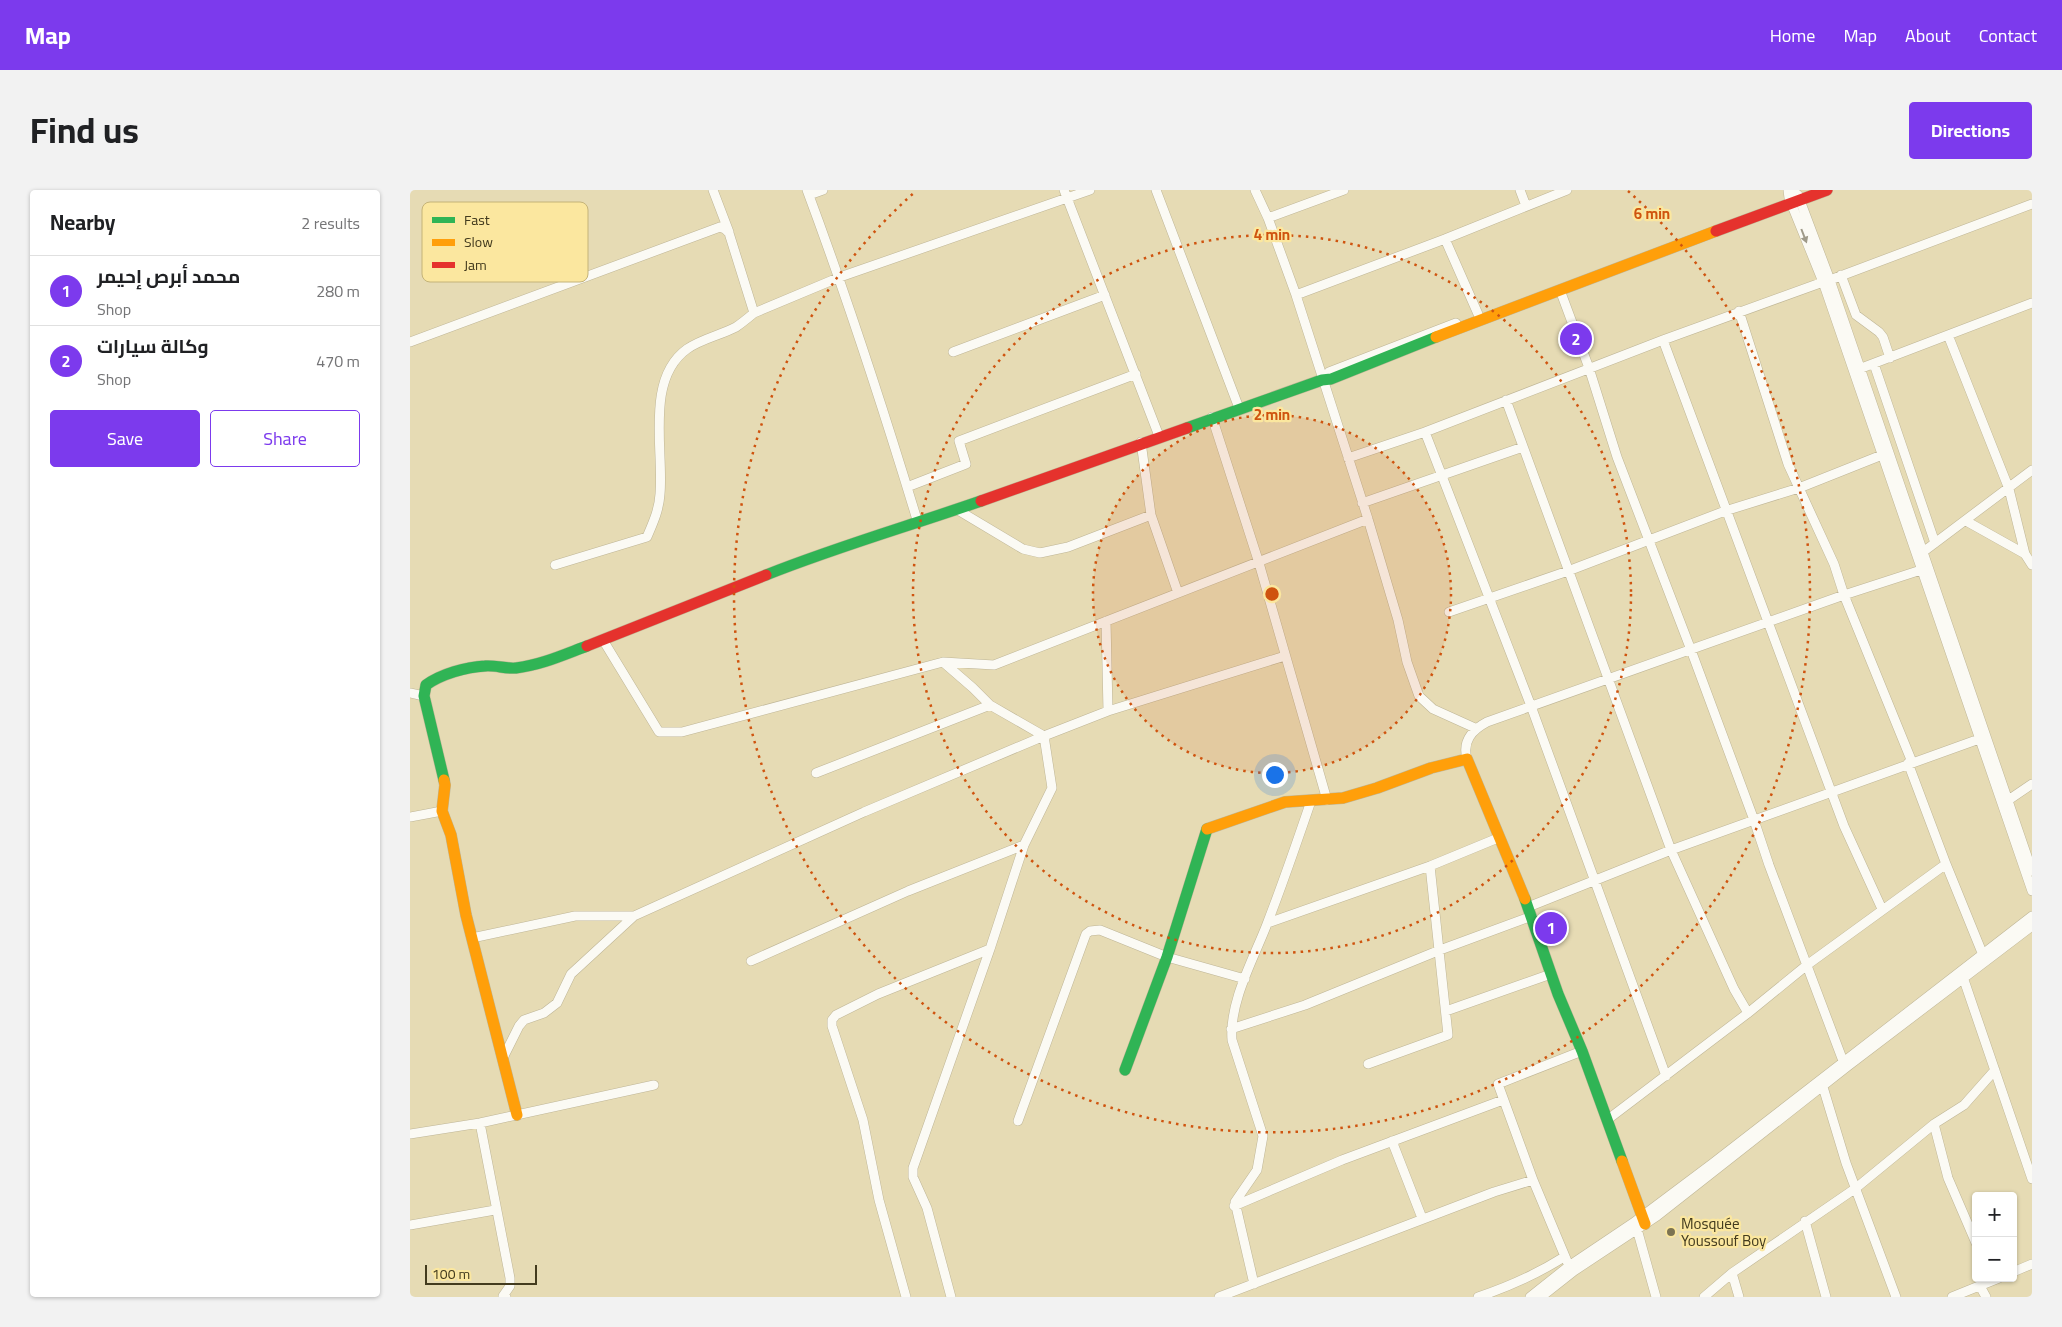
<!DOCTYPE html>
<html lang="en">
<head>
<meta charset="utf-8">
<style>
	body { margin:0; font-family:Georgia,Cairo,serif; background:#f2f2f2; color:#202124 }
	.controls { position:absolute; right:15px; bottom:15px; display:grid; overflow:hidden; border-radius:5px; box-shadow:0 1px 4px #0004 }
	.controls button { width:45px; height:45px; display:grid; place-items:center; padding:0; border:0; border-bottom:1px solid #e0e0e0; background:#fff; color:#202124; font:25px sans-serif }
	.scale { position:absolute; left:15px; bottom:12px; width:112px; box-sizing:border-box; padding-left:5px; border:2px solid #433b1e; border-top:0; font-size:14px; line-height:18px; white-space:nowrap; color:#433b1e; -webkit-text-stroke:4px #fbe79f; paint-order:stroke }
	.you { position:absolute; left:864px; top:584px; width:18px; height:18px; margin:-12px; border:4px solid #fff; border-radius:50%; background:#1a73e8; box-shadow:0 0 0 8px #1a73e833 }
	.badge { display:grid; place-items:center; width:32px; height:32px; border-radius:50%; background:#7c3aed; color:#fff; font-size:16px; font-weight:700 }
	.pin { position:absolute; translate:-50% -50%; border:2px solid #fff; box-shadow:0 1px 5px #0006 }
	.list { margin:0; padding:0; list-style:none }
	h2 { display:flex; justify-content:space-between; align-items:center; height:65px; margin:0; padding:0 20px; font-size:21px }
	h2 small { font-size:16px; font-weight:400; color:#757577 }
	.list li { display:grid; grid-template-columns:32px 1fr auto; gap:15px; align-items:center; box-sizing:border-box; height:70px; padding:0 20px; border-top:1px solid #e0e0e0 }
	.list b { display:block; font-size:19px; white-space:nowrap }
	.list p { margin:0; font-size:16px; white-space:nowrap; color:#757577 }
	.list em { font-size:16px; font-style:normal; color:#757577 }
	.actions { display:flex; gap:10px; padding:15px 20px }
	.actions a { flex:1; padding:11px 0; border:1px solid #7c3aed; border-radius:5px; text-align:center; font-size:18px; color:#7c3aed }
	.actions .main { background:#7c3aed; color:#fff }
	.map { position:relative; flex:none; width:1622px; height:1107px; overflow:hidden; border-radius:5px }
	header { display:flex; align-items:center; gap:30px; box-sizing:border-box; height:70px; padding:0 25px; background:#7c3aed; color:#fff }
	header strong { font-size:24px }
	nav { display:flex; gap:28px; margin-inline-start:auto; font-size:18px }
	.intro { display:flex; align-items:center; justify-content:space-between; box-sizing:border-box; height:120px; padding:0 30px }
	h1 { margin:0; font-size:35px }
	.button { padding:12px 22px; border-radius:5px; background:#7c3aed; color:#fff; font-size:18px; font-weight:700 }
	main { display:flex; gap:30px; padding:0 30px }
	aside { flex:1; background:#fff; border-radius:5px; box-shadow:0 1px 4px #0004 }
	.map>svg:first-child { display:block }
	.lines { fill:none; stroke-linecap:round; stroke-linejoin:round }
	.street-casing { stroke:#beb596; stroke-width:10 }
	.fast-casing { stroke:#beb596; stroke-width:12 }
	.slow-casing { stroke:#beb596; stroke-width:12 }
	.jam-casing { stroke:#beb596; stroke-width:12 }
	.street { stroke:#fbfaf4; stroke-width:9 }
	.fast { stroke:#30b455; stroke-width:11 }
	.slow { stroke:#ff9f0a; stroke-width:11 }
	.jam { stroke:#e5322d; stroke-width:11 }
	.oneway { fill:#9f9a89 }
	.ring { fill:none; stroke:#cf540f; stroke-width:2.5; stroke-dasharray:2.5 5 }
	.poi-dot { fill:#7c7352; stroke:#fbe79f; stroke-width:2 }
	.labels { text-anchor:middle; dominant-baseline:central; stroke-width:4.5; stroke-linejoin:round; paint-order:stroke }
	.poi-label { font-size:15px; fill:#433b1e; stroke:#fbe79f; text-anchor:start }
	.key { fill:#fbe79f; stroke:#c4b378; stroke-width:1 }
	.key-label { font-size:14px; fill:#433b1e }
	.centre { fill:#cf540f; stroke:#fbe79f; stroke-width:2.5 }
	.ring-label { font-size:15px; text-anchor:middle; font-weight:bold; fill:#cf540f; stroke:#fbe79f; stroke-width:4.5; stroke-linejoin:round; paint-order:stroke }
</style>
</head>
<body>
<header>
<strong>Map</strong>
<nav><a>Home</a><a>Map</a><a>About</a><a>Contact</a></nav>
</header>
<div class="intro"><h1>Find us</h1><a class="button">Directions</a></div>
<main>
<aside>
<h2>Nearby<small>2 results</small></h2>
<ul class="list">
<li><span class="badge">1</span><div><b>محمد أبرص إحيمر</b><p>Shop</p></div><em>280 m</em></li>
<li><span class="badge">2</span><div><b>وكالة سيارات</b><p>Shop</p></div><em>470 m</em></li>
</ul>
<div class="actions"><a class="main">Save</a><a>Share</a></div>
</aside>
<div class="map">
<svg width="1622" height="1107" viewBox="0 0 1622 1107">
	<rect width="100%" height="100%" fill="#e6dbb4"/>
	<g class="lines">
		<g class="street-casing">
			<path id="street" d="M303 0 319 42
				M397 0C438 110 474 221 508 333
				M654 0 749 246
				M746 0 829 218
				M845 0 858 28 886 105 958 329 988 430 997 472 1009 506 1023 519 1065 538
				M1110 0 1116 16
				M1378 0 1379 8 1413 92 1622 701
				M1382 0 1388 5 1420 90 1622 681
				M399 5 413 0
				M858 28 934 0
				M1035 49 1068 124
				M1431 85 1446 125 1469 142 1473 147 1480 168
				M1420 90 1622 14
				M1150 100 1179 178 1207 267 1281 460 1344 630 1359 675 1433 871
				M886 105 1035 49 1157 0
				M1329 121 1378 274 1424 374 1434 405 1502 572
				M1538 145 1599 299 1615 364 1622 375
				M1253 150 1434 636 1472 719
				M0 152 310 37 315 39 319 43 344 123 430 87 680 0
				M543 162 695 105
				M1464 174 1525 353
				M1449 179 1622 113
				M912 190 919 182 1046 133
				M1096 210 1261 660 1324 799 1338 823
				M802 227 849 373 917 610
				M1015 242 1121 516 1256 886
				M731 252 741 325 768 403
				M938 268 1015 242 1253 150 1413 92
				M497 297 556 274 549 251 726 184
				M952 313 1113 257
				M546 319 613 359 630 363 658 357 741 325
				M1556 331 1615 364
				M1513 362 1622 280
				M145 375 237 347C243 333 249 320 250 304 254 260 235 189 277 159 291 149 311 145 326 137 332 133 338 128 344 123
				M1039 422 1158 381 1315 321 1389 298 1472 265
				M193 450 249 542H272L533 472 584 475 958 329
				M533 472 563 498 580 515 634 546 642 598 614 655 580 759 503 978V987L517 1018 541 1107
				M0 503 14 506
				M698 521 875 466
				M1057 569C1052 551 1062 540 1077 532L1434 405 1511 380
				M1498 573 1536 674 1573 765
				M406 583 580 515
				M1597 611 1622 594
				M0 627 32 621
				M1118 717 1261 660 1572 548
				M858 733 1020 676 1088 648
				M62 748 165 726H224L454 622 634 546 698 521 696 431
				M341 771 498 701 614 655
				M1554 790 1622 989
				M1036 821 1141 784
				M821 839 895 815 1030 760 1122 726
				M93 868 109 836 114 830 134 823 147 813 161 784 224 726
				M958 874 1038 845 1020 676
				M1413 897 1436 973 1486 1107
				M1197 930 1338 823 1397 775 1536 674
				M608 931 676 744 680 741 690 740 757 767 835 789
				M70 933 100 1088V1096L93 1106 96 1107
				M1524 934 1554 915 1585 880
				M0 944 70 933 244 895
				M982 951 1012 1028
				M824 1016 932 970 1093 910
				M1395 1031 1416 1107
				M0 1035 85 1020
				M1227 1039 1246 1107
				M1159 1076 1123 990 1088 894 1172 861
				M1603 1082 1622 1074
				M1322 1083 1329 1107
				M844 1094 825 1012 847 980 853 946 822 850C819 812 844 768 857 734 873 693 887 652 901 611
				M1570 1096 1576 1107
				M496 1107 469 1010 453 930 422 836V830L426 825 468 804 580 759
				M809 1107 1084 1002 1123 990
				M1068 1107C1098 1097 1127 1084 1154 1067
				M1120 1107 1159 1076 1223 1033 1303 973 1622 726
				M1131 1107 1164 1081 1247 1026 1438 876 1622 736
				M1294 1107 1322 1083 1446 998 1524 934 1538 988 1566 1053
				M1542 1107 1589 1088"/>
		</g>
		<g class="fast-casing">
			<path id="fast" d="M777 238 912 190 921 189 1026 147
				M356 385C426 357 499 336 571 311
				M34 590 14 506 16 495C31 484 56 477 75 476 85 475 96 479 106 478 131 475 153 465 177 456
				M1115 709 1148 804 1172 861 1212 971
				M715 880 757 767 797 639"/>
		</g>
		<g class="slow-casing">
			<path id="slow" d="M1026 147 1306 41
				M34 590 35 595 32 621 41 645 56 725 107 925
				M797 639 875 612 933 608 967 598 1021 578 1057 569 1115 709
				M1212 971 1235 1034"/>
		</g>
		<g class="jam-casing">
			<path id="jam" d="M1306 41 1417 0
				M571 311 777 238
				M177 456 356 385"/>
		</g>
		<use href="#street" class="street"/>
		<use href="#fast" class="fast"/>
		<use href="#slow" class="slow"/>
		<use href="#jam" class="jam"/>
	</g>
	<defs><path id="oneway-solid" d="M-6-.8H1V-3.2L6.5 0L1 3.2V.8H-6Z" transform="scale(1.25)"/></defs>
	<use class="oneway" href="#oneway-solid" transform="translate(1394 46) rotate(69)"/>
	<circle cx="862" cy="404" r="179" fill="#cf540f" fill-opacity=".12"/>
	<g class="ring">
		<circle cx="862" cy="404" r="179"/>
		<circle cx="862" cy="404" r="359"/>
		<path d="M1218 1A538 538 0 1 1 506 1"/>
	</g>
	<circle class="poi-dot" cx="1261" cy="1042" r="5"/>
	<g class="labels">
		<g class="poi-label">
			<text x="1271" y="1033">Mosquée<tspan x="1271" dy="17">Youssouf Boy</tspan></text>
		</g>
	</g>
	<rect x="12" y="12" width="166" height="80" rx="8" class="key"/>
	<rect x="22" y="27" width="23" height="6" fill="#30b455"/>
	<rect x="22" y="49" width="23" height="7" fill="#ff9f0a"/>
	<rect x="22" y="72" width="23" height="6" fill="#e5322d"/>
	<g class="key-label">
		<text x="54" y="35">Fast</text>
		<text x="54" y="57">Slow</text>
		<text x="54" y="80">Jam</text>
	</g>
	<circle cx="862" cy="404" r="8" class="centre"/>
	<g class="ring-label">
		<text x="1242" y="29">6 min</text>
		<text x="862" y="50">4 min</text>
		<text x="862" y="230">2 min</text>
	</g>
</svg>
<div class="controls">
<button>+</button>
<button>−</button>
</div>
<div class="scale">100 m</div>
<div class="you"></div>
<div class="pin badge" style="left:1141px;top:738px">1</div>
<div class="pin badge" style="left:1166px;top:149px">2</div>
</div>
</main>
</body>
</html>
